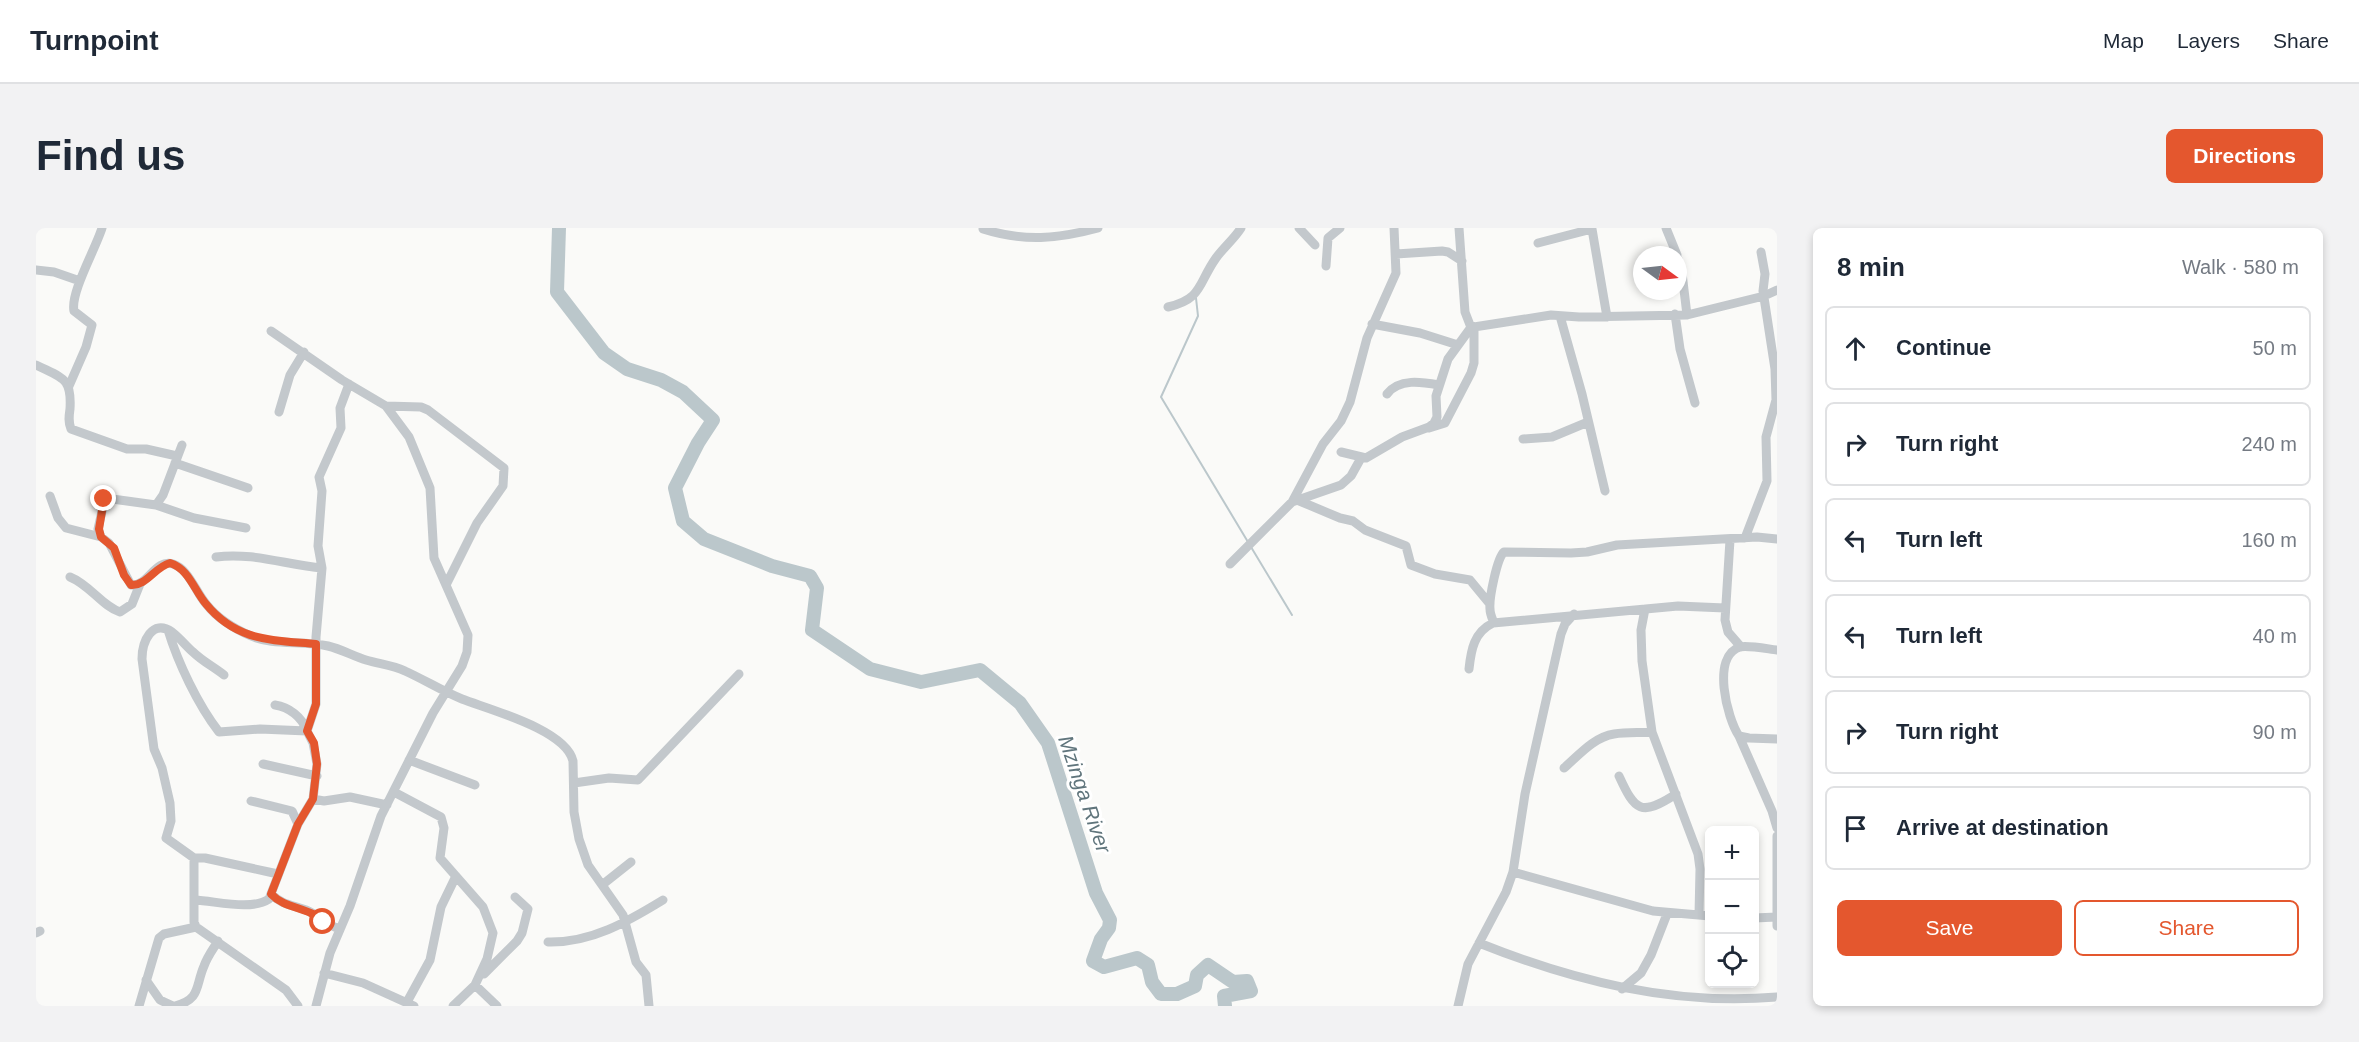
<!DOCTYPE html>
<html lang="en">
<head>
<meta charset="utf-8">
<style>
	body { margin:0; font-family:Helvetica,sans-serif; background:#f2f2f3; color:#1f2937 }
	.controls { position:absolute; right:18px; bottom:18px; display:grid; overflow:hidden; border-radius:9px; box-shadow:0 3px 9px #0003 }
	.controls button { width:54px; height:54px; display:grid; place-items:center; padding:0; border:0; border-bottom:2px solid #e0e1e3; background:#fff; color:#1f2937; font:30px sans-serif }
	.compass { position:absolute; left:1597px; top:18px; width:54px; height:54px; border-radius:50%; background:#fff; box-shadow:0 3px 9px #0003; rotate:105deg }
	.stop { position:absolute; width:18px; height:18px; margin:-14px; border:4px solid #e4572e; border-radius:50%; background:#fff }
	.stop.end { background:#e4572e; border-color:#fff; box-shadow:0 2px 6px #0008 }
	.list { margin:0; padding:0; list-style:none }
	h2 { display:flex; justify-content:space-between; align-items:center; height:78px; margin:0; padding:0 24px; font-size:26px }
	h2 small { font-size:20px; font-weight:400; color:#747a83 }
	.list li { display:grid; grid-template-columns:39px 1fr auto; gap:18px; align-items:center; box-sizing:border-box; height:84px; margin:0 12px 12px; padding:0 12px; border:2px solid #e0e1e3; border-radius:9px }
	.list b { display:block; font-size:22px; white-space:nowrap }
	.list em { font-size:20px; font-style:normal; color:#747a83 }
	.actions { display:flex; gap:12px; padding:18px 24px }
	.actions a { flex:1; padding:14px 0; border:2px solid #e4572e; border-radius:9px; text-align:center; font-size:21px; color:#e4572e }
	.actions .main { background:#e4572e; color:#fff }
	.icon { flex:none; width:33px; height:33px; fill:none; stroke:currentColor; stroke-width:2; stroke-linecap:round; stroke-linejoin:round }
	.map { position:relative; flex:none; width:1741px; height:778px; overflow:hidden; border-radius:9px }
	header { display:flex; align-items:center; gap:36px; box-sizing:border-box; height:84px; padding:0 30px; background:#fff; border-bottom:2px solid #e0e1e3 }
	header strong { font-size:28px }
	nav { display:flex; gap:33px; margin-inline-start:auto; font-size:21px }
	.intro { display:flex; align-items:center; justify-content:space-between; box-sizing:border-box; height:144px; padding:0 36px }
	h1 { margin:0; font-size:42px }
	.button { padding:15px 27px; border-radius:9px; background:#e4572e; color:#fff; font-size:21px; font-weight:700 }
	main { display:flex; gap:36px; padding:0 36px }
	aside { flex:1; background:#fff; border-radius:9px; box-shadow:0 3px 9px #0003 }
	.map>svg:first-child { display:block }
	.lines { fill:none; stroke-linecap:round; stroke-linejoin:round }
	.stream { stroke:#bbc7cb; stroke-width:2 }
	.river { stroke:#bbc7cb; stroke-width:14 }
	.minor { stroke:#c3c8cc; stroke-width:9 }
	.route { stroke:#e4572e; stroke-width:8 }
	.labels { text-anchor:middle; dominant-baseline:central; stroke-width:6; stroke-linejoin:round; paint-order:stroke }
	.water-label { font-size:21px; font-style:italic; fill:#60757c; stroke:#fff }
</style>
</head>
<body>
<header>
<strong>Turnpoint</strong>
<nav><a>Map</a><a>Layers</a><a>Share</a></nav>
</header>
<div class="intro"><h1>Find us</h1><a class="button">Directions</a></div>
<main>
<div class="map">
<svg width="1741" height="778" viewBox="0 0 1741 778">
	<rect width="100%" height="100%" fill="#fafaf8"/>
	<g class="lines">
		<path class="stream" d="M1160 70 1162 88 1125 169 1212 314
			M1215 319 1256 387"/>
		<path class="river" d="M523 0 521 64 568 125 591 141 625 152 647 164 677 192 662 215 639 260 647 293 668 311 736 338 774 348 781 360 776 402 834 441 885 454 944 442 984 475 1012 515 1060 665 1074 692 1073 700 1065 711 1057 733 1068 739 1101 730 1112 737 1116 754 1125 766H1141L1159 758 1161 747 1172 737 1197 754 1211 753 1215 763 1188 768 1189 778"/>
		<path class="minor" d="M1263 0 1279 17
			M1423 0 1429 84 1434 97 1438 99 1515 87 1543 89 1651 87 1728 68 1741 62
			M1630 0 1641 27
			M947 1C988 14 1022 11 1062 0
			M1502 15 1556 1 1571 89
			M1360 26 1406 23 1412 24 1426 33
			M1642 31 1646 45 1651 87
			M1290 38 1292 10 1304 0
			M0 42 18 44 44 53
			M1132 79C1167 71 1162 55 1180 30 1188 19 1198 11 1205 0
			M1639 86 1644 121 1659 175
			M1524 88 1546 166 1569 263
			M1336 96 1384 105 1422 117
			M235 103 306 152 350 178 373 209 394 260 398 330 432 407 431 424 426 438 397 485 345 588 314 678 294 725 280 778
			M0 137C26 150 36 149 34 181 33 188 32 194 35 201L91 221H110L141 228
			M33 158 50 119 56 97 38 83C34 65 60 20 66 0
			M1351 166C1363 150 1386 154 1403 157
			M350 178 385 179 392 182 468 240 467 258 441 295 410 357
			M243 184 254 147 268 124
			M1393 200 1409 195 1435 145 1438 135V99
			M1487 211 1516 209 1552 194
			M1305 224 1330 230 1366 209 1393 199 1398 195 1401 189 1400 168 1412 131 1436 98
			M139 235 212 260
			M14 268 22 290 30 300 65 309 73 315 95 357C112 359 119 330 137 336 153 341 160 365 171 377 182 391 199 401 215 408 237 418 267 412 292 418 305 421 317 428 330 432 343 436 357 437 369 443 389 452 406 463 426 471 455 482 530 502 537 533L538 584 543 611 552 637 587 687 600 734 610 747 613 778
			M1261 272 1304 290 1317 293 1329 302 1370 318 1375 337 1399 346 1434 352 1453 375
			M1256 274 1287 216 1305 193 1314 174 1331 110 1360 45 1358 0
			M120 277 158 290 210 300
			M65 309 62 301 69 270 120 277 127 267 146 217
			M1709 310 1731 253 1730 209 1740 172 1739 141 1727 63 1729 46 1725 24
			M1694 312 1689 392 1692 404 1705 419
			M180 329C216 324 251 337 286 340
			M1194 336 1256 274 1305 257 1315 248 1325 230
			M34 349C54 357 66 378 84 384L96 376 104 356
			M1609 381 1605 402 1606 433 1616 504 1662 626 1664 641 1663 687
			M1458 395C1456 390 1454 386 1454 381 1453 370 1461 330 1468 324L1535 325 1551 324 1581 317 1721 309 1741 311
			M132 402C142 435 162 477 183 504L224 501 271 503C266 489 253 479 239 477
			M1741 422C1732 421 1711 417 1704 419 1675 428 1691 490 1703 508L1713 510 1741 511
			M1433 441C1435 422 1438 404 1457 395L1642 378 1689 380
			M188 447C178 439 166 433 157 424 150 418 144 410 136 404 116 390 106 414 106 431L118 521 126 540 134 575 135 593 130 610 158 630H169L242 646
			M1703 508 1736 583 1741 600
			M373 532 439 557
			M227 536 281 548
			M1528 540C1543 527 1558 509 1578 506 1591 504 1604 505 1616 504
			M1583 548C1599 583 1605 589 1640 566
			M538 555 573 550 602 552 703 446
			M358 564 405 589 408 600 404 630 447 679 457 705 451 731 439 757 417 778
			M277 571 288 573 314 569 351 577
			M215 573 256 583 262 596
			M1741 608V698
			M158 630V694L160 699 250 762 262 778
			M1477 644 1617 683 1674 688
			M566 657 595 634
			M235 666C246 677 257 677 270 682 284 688 288 695 303 701
			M159 672C180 673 215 683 233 671L262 596 277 571 281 536 277 515 271 503 280 476V409L286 340 282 318 286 263 283 249 305 200 304 180 313 156
			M1718 690 1741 689
			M0 705 4 703
			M512 714C555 715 591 694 627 672
			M1443 715C1538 753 1637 778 1741 769
			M288 745 327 755 378 778
			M448 746 481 713 486 705 492 681 479 669
			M110 752 124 772 137 778
			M439 757 461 778
			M1586 761 1605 745 1615 727 1631 686
			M371 774 394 732 405 679 420 648
			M103 778 123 710 128 706 160 699
			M139 778C165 771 159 759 168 738 171 729 177 721 182 713
			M1422 778 1432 736 1470 664 1477 644 1489 566 1525 406 1529 396 1538 386"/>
	</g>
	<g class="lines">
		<path class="route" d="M68 271 63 301 65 309 78 320 88 347 95 357C110 358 119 339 134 335 153 341 158 362 170 376 201 414 237 412 280 416V476L271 503 278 515 281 536 277 571 262 596 235 666C250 682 273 678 287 694"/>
	</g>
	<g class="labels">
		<g class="water-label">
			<text transform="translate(1049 566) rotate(71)">Mzinga River</text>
		</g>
	</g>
</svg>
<div class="controls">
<button>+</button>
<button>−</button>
<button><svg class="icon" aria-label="locate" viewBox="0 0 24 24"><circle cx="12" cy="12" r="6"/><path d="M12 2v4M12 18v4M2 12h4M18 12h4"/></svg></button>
</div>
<svg class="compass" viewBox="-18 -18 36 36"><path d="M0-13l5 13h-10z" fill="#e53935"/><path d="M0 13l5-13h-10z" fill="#747a83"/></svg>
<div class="stop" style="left:287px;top:694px"></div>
<div class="stop end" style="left:68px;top:271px"></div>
</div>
<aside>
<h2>8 min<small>Walk · 580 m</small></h2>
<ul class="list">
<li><svg class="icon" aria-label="ahead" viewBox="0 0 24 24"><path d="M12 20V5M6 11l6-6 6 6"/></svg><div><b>Continue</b></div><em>50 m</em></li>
<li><svg class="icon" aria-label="right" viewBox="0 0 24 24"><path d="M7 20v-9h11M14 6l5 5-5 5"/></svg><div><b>Turn right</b></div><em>240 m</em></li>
<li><svg class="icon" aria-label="left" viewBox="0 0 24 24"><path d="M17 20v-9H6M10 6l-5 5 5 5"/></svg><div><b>Turn left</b></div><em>160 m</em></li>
<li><svg class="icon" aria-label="left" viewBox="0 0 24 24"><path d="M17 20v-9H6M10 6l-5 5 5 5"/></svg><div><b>Turn left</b></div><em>40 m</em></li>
<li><svg class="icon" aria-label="right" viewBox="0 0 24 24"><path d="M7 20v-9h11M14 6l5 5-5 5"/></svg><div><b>Turn right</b></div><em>90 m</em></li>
<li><svg class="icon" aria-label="arrive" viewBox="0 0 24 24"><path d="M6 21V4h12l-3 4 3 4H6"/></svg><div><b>Arrive at destination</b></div></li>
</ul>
<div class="actions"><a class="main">Save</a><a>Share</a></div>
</aside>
</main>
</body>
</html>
